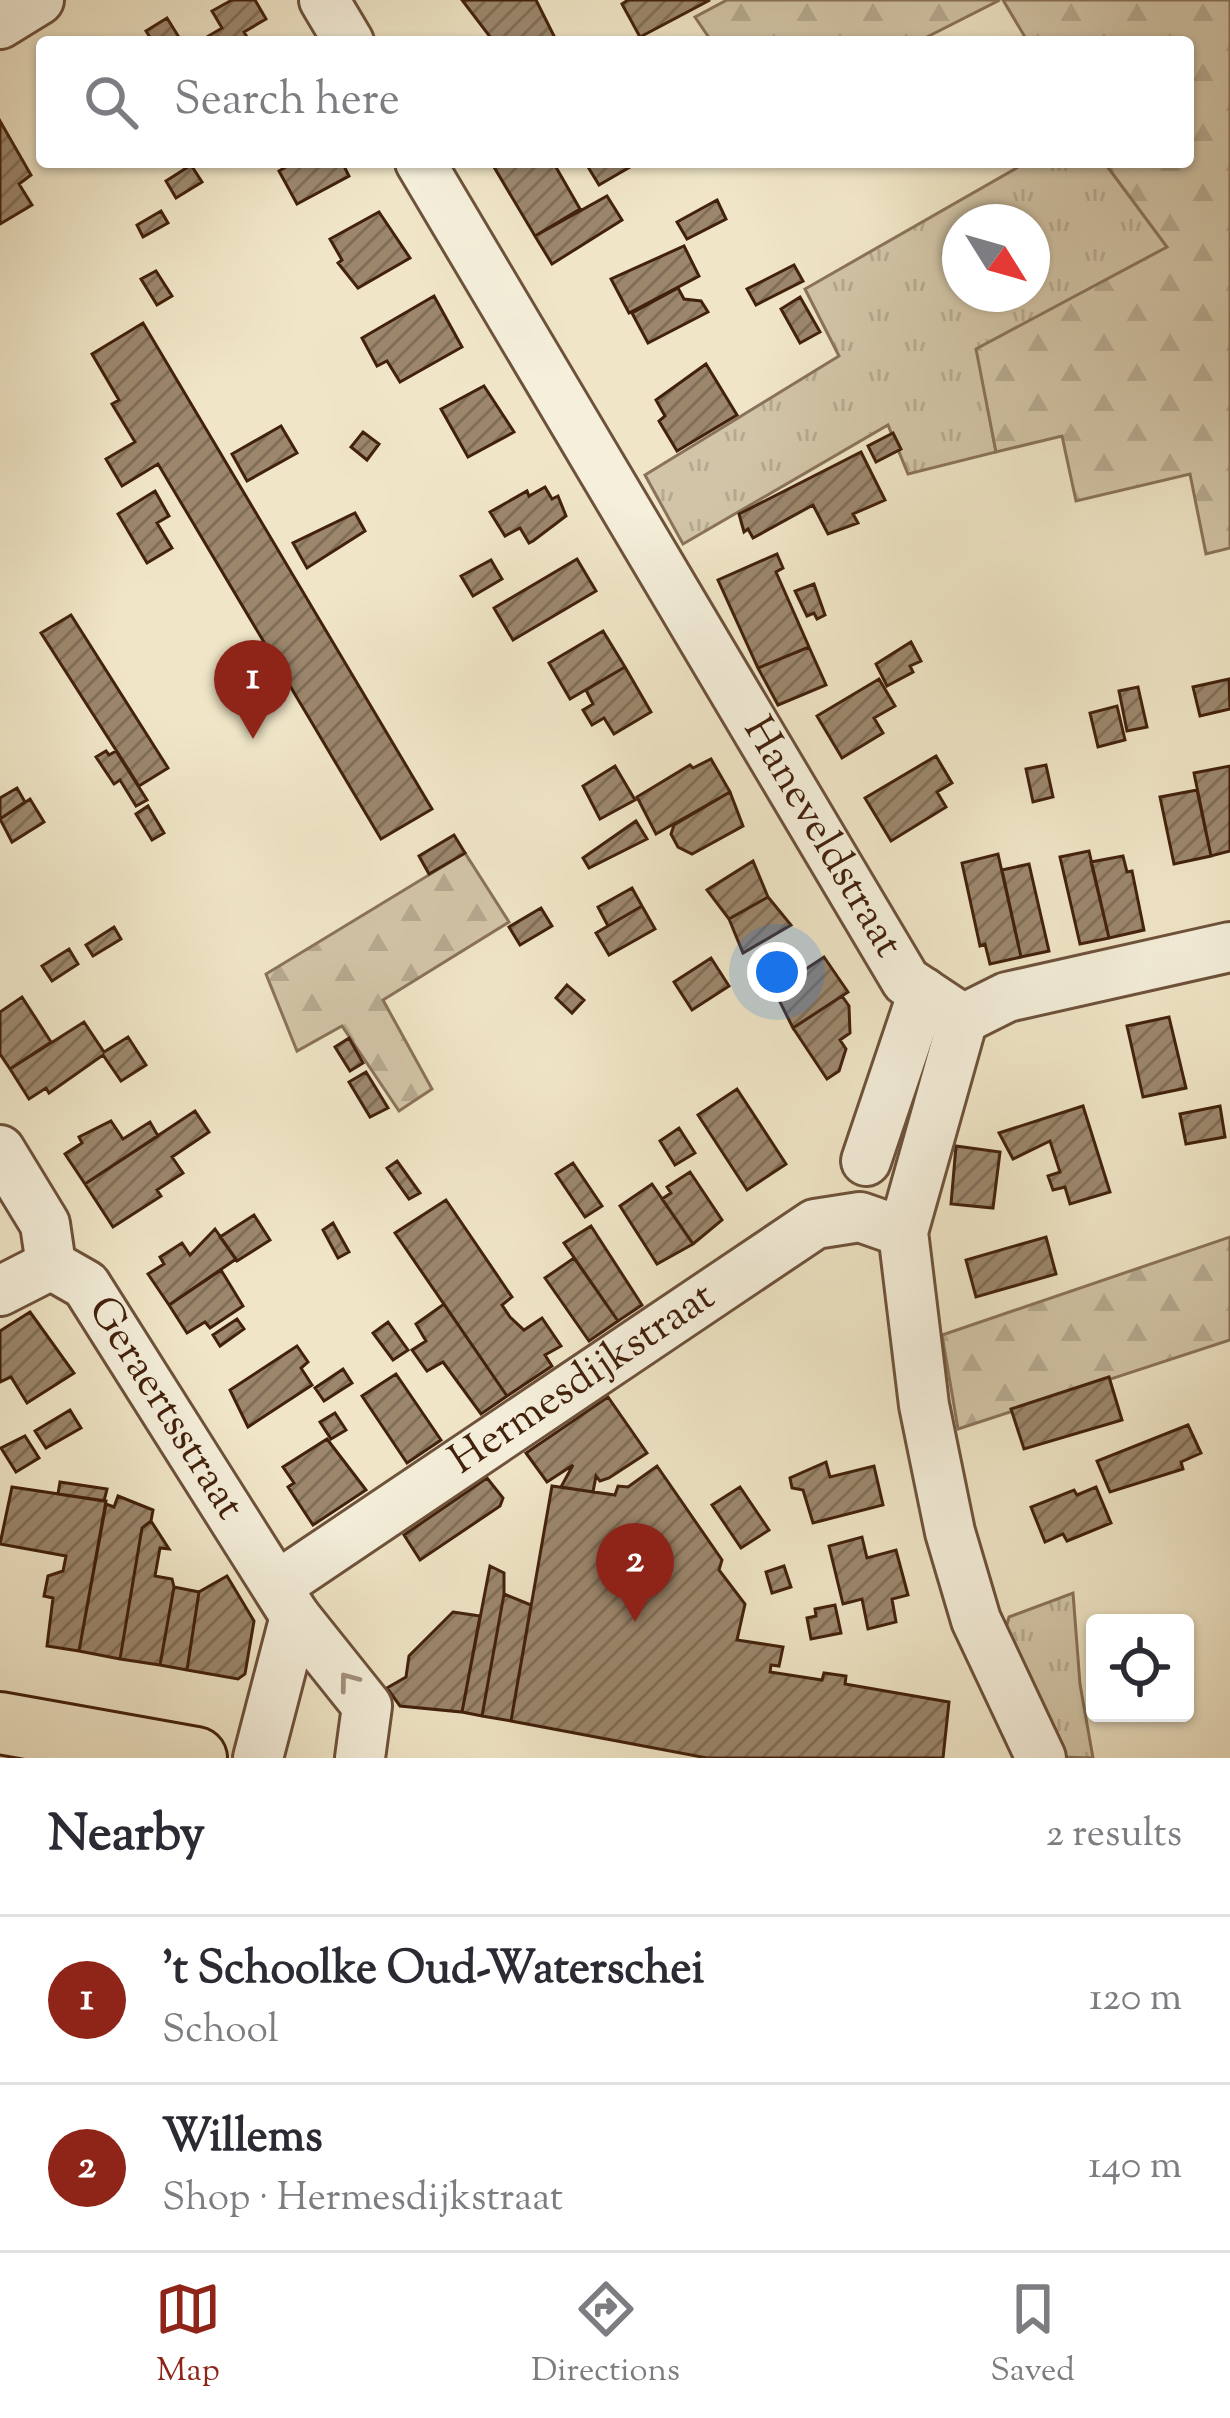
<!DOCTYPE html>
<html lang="en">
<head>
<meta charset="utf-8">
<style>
	body { margin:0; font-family:"Sorts Mill Goudy",serif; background:#f7f7f7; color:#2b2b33 }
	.controls { position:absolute; right:36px; bottom:36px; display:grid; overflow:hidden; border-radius:12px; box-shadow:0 3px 9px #0004 }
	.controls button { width:108px; height:108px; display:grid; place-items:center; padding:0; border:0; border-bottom:3px solid #e1e1e2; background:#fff; color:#2b2b33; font:60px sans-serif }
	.compass { position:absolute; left:942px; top:204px; width:108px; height:108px; border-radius:50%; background:#fff; box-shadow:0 3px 9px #0004; rotate:127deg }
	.you { position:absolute; left:777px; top:972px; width:42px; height:42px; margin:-30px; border:9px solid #fff; border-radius:50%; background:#1a73e8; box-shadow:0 0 0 18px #1a73e833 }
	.badge { display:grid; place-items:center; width:78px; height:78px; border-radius:50%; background:#8f2418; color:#fff; font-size:39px; font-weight:700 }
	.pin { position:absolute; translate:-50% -99px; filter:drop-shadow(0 3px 6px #0008) }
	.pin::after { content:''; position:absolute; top:63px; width:42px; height:36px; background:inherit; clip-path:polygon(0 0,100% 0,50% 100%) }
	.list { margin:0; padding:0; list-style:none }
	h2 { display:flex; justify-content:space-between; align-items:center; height:156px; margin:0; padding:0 48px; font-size:51px }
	h2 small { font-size:39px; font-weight:400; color:#7c7c81 }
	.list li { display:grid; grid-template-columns:78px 1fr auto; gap:36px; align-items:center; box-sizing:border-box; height:168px; padding:0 48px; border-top:3px solid #e1e1e2 }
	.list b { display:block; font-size:45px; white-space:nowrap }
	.list p { margin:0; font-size:39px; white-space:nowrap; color:#7c7c81 }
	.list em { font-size:39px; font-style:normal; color:#7c7c81 }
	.icon { flex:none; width:66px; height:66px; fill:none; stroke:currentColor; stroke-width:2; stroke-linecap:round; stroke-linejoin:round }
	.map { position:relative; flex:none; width:1230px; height:1758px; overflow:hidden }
	.search { position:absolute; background:#fff; box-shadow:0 3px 9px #0004; left:36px; right:36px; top:36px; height:132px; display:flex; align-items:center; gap:30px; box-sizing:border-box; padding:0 42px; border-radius:12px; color:#7c7c81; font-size:45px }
	.sheet { height:492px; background:#fff }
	nav { display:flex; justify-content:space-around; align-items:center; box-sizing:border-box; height:168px; border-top:3px solid #e1e1e2; background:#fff; font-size:33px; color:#7c7c81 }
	nav a { display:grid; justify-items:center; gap:6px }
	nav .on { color:#8f2418 }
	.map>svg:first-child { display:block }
	.grass { fill:url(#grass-tufts); stroke:#8a735a; stroke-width:3; fill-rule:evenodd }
	.forest { fill:url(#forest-firs); stroke:#8a735a; stroke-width:3 }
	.building { fill:url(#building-hatch); stroke:#42210c; stroke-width:3 }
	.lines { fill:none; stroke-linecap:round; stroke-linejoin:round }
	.minor-casing { stroke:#6e523b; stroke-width:54 }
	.major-casing { stroke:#42210c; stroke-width:66 }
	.minor { stroke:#f5efdb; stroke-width:48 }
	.major { stroke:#f0e6c7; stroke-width:60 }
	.oneway { stroke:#a4927e }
	.labels { text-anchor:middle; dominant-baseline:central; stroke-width:12; stroke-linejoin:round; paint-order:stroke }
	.street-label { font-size:42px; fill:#42210c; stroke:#f5efdb }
</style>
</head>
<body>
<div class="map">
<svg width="1230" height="1758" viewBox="0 0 1230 1758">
	<defs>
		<pattern id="grass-tufts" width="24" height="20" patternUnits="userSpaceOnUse" patternTransform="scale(3)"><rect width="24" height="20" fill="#d2c5a7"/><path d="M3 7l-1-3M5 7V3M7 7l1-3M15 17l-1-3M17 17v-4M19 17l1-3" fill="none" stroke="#b6a98f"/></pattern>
		<pattern id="forest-firs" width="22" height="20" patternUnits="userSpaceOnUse" patternTransform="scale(3)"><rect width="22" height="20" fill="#d2c5a7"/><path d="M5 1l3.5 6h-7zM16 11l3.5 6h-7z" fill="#b6a98f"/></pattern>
		<pattern id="building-hatch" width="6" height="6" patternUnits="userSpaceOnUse" patternTransform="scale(3)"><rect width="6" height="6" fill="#9c876d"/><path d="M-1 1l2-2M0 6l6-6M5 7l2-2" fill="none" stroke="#816e58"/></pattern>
	</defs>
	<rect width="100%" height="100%" fill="#f0e6c7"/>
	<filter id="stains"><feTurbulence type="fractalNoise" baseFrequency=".00167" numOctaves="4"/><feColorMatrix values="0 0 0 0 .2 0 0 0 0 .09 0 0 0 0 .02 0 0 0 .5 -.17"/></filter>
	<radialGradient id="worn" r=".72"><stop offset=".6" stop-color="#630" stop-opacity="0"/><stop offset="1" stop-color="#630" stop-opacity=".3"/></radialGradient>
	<path class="grass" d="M1027 162H1104L1168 247 977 349 996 452 908 474 888 425 683 544 645 475 839 356 805 289ZM960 222H1032V294H960Z
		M1073 1593 1080 1684 1093 1758 1060 1757 1003 1639 1009 1617Z"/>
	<path class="forest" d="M727 0H1000L917 42H712L695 17Z
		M1003 0H1230V548L1206 554 1190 474 1076 501 1062 436 996 452 976 349 1167 247 1104 162H1188V42H1028Z
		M465 853 509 922 383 1000 432 1089 399 1111 342 1026 297 1051 266 974Z
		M1230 1237V1340L958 1429 942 1335Z"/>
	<path class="building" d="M232 0H255L266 19 244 32 247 37 239 42H210L207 37 222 28 212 11Z
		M462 0H536L557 42H494Z
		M628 0H710L640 37 622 4Z
		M167 18 180 39 153 42 146 31Z
		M0 121 31 175 19 184 32 205 0 224Z
		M294 162H342L349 176 297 204 279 171Z
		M491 162H553L580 209 535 236Z
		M585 162H636L637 163 599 185Z
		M191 165 202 182 176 198 166 181Z
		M607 196 622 220 552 264 535 236Z
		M717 200 726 219 687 239 677 222Z
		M161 211 168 223 143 237 137 225Z
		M379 212 410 258 358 288 338 263 342 260 330 239Z
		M684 246 699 276 629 313 611 279Z
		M794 265 803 281 756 305 747 289Z
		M156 271 172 296 157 305 141 279Z
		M678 288 684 299 701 301 708 312 648 343 632 313Z
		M434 296 462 347 400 382 387 361 377 366 362 338Z
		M800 297 820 332 800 343 781 309Z
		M143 323 432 809 381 839 158 464 122 486 106 459 135 442 112 404 119 400 92 354Z
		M706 364 737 415 677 451 659 421 665 416 656 400Z
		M484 386 514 432 468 457 441 409Z
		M281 426 297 453 247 481 232 454Z
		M363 432 379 444 367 460 351 447Z
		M893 433 901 449 876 462 868 446Z
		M861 452 885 500 853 514 858 523 828 534 813 505 753 538 748 529 744 532 739 514Z
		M545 487 552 499 558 496 566 516 533 541 529 543 520 528 505 536 490 512 527 491 529 496Z
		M155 491 169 516 157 523 172 548 147 563 118 514Z
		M355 513 365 531 307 568 293 543Z
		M777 554 783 568 776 572 809 647 758 668 718 580Z
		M577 559 596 591 513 640 494 608Z
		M491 560 502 579 473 596 461 576Z
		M814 584 825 615 817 619 814 613 807 616 795 591Z
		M71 615 168 768 139 786 41 633Z
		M603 631 625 667 570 699 549 663Z
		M911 642 921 661 910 666 913 672 887 686 876 664Z
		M809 647 826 685 778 705 758 668Z
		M625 667 651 712 614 734 604 718 592 725 583 710 593 704 586 690Z
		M879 679 895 706 874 718 883 733 842 758 817 716Z
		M1229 679 1230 709 1200 716 1193 687Z
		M1138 687 1147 727 1127 731 1119 691Z
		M1117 706 1125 740 1098 747 1090 713Z
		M106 751 109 755 116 751 147 800 136 806 120 780 114 784 96 757Z
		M936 756 952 783 937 792 946 807 891 841 865 798Z
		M711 759 730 792 656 834 637 797 690 765 693 768Z
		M1046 765 1053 797 1033 802 1026 769Z
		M615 766 635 800 600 819 583 786Z
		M1230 766V851L1211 856 1194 773Z
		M17 788 25 802 0 819V798Z
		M1197 790 1211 856 1174 864 1160 797Z
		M730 792 743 826 692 854 678 847 671 834 674 825Z
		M30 799 44 822 12 842 0 819Z
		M148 806 164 833 152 840 136 814Z
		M636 821 647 839 589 868 583 858Z
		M454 835 465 853 429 874 419 856Z
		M1089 851 1109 938 1080 944 1060 857Z
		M998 854 1021 957 990 964 985 944 980 946 962 863Z
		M1123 856 1127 872 1132 871 1144 930 1109 938 1091 862Z
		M753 861 768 897 729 919 707 890Z
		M1029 864 1049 951 1021 957 1002 870Z
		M632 888 642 906 608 926 598 907Z
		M768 897 791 925 743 953 729 919Z
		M642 906 655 929 609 955 596 933Z
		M541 908 552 926 520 945 509 927Z
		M114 927 121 939 93 956 86 945Z
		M69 949 78 964 52 981 42 966Z
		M824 957 848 992 793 1028 774 990Z
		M711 958 729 986 692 1010 674 982Z
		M567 985 584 1000 572 1013 556 998Z
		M842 996 849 1006 850 1033 840 1040 846 1049 839 1071 827 1079 793 1028Z
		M22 997 51 1042 10 1069 0 1054V1012Z
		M1169 1017 1186 1088 1143 1097 1127 1026Z
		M84 1022 104 1052 128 1037 146 1065 121 1081 103 1055 49 1093 46 1088 29 1099 10 1069Z
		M349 1038 363 1063 350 1071 335 1047Z
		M366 1072 388 1108 370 1117 349 1082Z
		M737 1089 786 1164 747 1190 698 1115Z
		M1083 1106 1110 1192 1070 1204 1065 1187 1053 1190 1048 1176 1060 1172 1050 1141 1013 1159 999 1133Z
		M1220 1106 1225 1137 1186 1144 1180 1114Z
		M195 1111 209 1132 172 1157 183 1173 157 1190 161 1196 113 1227 85 1184Z
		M111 1121 123 1139 150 1122 158 1136 85 1184 65 1154 82 1143 79 1137Z
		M679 1128 695 1153 675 1165 660 1141Z
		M956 1146 1000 1152 993 1208 951 1204Z
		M397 1161 420 1193 409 1199 387 1168Z
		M573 1163 602 1206 585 1217 556 1174Z
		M690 1172 722 1220 693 1244 662 1199 671 1193 667 1187Z
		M652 1184 693 1244 657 1264 620 1206Z
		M446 1200 512 1297 502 1305 510 1317 524 1330 542 1318 561 1346 545 1355 552 1366 507 1396 395 1233Z
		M254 1215 270 1240 237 1261 220 1237Z
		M333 1223 349 1252 338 1258 323 1230Z
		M591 1226 642 1305 618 1321 564 1243Z
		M215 1229 236 1259 169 1305 148 1274 164 1264 160 1257 182 1243 190 1255Z
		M1046 1237 1056 1274 976 1297 966 1260Z
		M574 1258 618 1321 589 1341 545 1278Z
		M221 1270 243 1306 210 1328 205 1322 187 1333 169 1305Z
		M444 1304 507 1396 481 1414 443 1362 427 1371 412 1350 426 1341 416 1324Z
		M30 1312 74 1373 27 1403 11 1377 0 1382V1331Z
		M237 1319 244 1329 220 1346 213 1335Z
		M388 1322 408 1350 393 1360 373 1333Z
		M297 1346 308 1362 301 1368 312 1385 248 1427 230 1390Z
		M343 1369 352 1383 324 1401 315 1388Z
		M396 1374 441 1440 407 1463 362 1396Z
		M1109 1377 1122 1420 1024 1449 1011 1409Z
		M608 1397 647 1453 609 1478 600 1481 596 1476 593 1492 561 1487 573 1465 547 1482 526 1453Z
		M70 1410 81 1428 46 1448 35 1431Z
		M335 1413 346 1430 331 1439 320 1422Z
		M1188 1425 1201 1453 1181 1462 1183 1469 1110 1492 1097 1461Z
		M25 1436 39 1458 16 1472 1 1448Z
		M327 1439 366 1490 313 1525 288 1487 294 1483 283 1467Z
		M826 1462 830 1477 874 1466 883 1505 813 1523 803 1490 792 1488 790 1478Z
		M657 1466 722 1560 719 1570 745 1604 737 1640 783 1647 779 1666 771 1665 770 1672 822 1680 824 1673 846 1676 845 1684 949 1702 943 1758H707L511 1721 552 1486 615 1495 618 1486 628 1487Z
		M487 1478 503 1498 500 1506 420 1560 404 1535Z
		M60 1482 107 1489 104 1501 58 1494Z
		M12 1487 106 1501 79 1651 47 1646 53 1598 44 1596 48 1576 63 1571 66 1556 0 1544Z
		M740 1487 769 1530 741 1548 712 1505Z
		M1096 1487 1111 1523 1067 1541 1063 1534 1045 1542 1031 1507 1074 1490 1077 1495Z
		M118 1496 153 1510 151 1521 142 1528 120 1659 79 1651 106 1504 114 1507Z
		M151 1521 169 1549 160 1548 155 1576 172 1579 174 1587 160 1665 120 1659 142 1528Z
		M862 1537 867 1558 896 1550 908 1595 892 1599 896 1622 868 1629 862 1599 843 1604 829 1546Z
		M490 1566 504 1573V1594L482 1716 462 1712Z
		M784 1566 791 1587 772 1593 766 1572Z
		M227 1576 254 1621 245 1674 238 1679 187 1670 199 1592Z
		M174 1587 199 1592 187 1670 160 1665Z
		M504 1594 531 1605 511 1721 482 1716Z
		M835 1605 841 1633 811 1639 807 1618 816 1616 815 1609Z
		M453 1612 480 1616 462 1712 400 1706 387 1688 406 1677 409 1656Z"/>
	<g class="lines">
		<g class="minor-casing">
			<g id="minor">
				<path d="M324 0 349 42"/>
				<path d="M0 24 39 0"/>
				<path id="s1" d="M420 162 906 981 963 1019"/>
				<path d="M963 1019 903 1232 924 1405 950 1532 976 1620 1041 1758"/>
				<path d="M963 1019 1007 997 1230 947"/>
				<path id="s2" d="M0 1150 45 1224 51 1265 86 1285 295 1616 367 1706 360 1758"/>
				<path d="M866 1161 923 992"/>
				<path d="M0 1291 51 1265"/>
				<path id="s3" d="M277 1586 815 1224 860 1217 903 1232"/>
				<path d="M258 1758 295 1616"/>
			</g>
		</g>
		<g class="major-casing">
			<path id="major" d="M0 1723 196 1758"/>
		</g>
		<use href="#minor" class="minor"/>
		<use href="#major" class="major"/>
	</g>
	<defs><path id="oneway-chevron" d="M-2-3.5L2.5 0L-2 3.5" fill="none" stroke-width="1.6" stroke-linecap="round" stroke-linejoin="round" transform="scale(3)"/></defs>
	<use class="oneway" href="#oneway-chevron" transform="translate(348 1681) rotate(-127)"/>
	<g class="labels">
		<g class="street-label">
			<text stroke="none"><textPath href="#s1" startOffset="786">Haneveldstraat</textPath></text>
			<text stroke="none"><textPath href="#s3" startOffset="369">Hermesdijkstraat</textPath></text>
			<text stroke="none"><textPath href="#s2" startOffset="315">Geraertsstraat</textPath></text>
		</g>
	</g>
	<rect width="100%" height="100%" filter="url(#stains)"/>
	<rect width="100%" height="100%" fill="url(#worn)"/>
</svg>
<div class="controls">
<button><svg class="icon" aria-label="locate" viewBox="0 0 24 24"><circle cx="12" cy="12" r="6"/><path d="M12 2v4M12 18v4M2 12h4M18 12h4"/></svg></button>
</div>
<svg class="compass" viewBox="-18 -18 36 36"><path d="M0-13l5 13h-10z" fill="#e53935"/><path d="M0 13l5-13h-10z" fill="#7c7c81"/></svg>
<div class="you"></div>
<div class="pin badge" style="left:253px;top:739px">1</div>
<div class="pin badge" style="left:635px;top:1622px">2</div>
<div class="search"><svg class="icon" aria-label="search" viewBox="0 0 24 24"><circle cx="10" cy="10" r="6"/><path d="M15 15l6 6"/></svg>Search here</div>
</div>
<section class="sheet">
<h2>Nearby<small>2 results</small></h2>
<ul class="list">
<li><span class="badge">1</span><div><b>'t Schoolke Oud-Waterschei</b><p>School</p></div><em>120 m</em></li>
<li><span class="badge">2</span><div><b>Willems</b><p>Shop · Hermesdijkstraat</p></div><em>140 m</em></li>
</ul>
</section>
<nav>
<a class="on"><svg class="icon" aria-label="map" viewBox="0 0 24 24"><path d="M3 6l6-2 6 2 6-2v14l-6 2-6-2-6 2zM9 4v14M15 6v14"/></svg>Map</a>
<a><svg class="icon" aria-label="directions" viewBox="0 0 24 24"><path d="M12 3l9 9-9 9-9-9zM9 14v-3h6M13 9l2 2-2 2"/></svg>Directions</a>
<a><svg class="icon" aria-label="saved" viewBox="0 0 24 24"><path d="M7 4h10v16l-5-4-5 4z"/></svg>Saved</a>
</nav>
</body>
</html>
